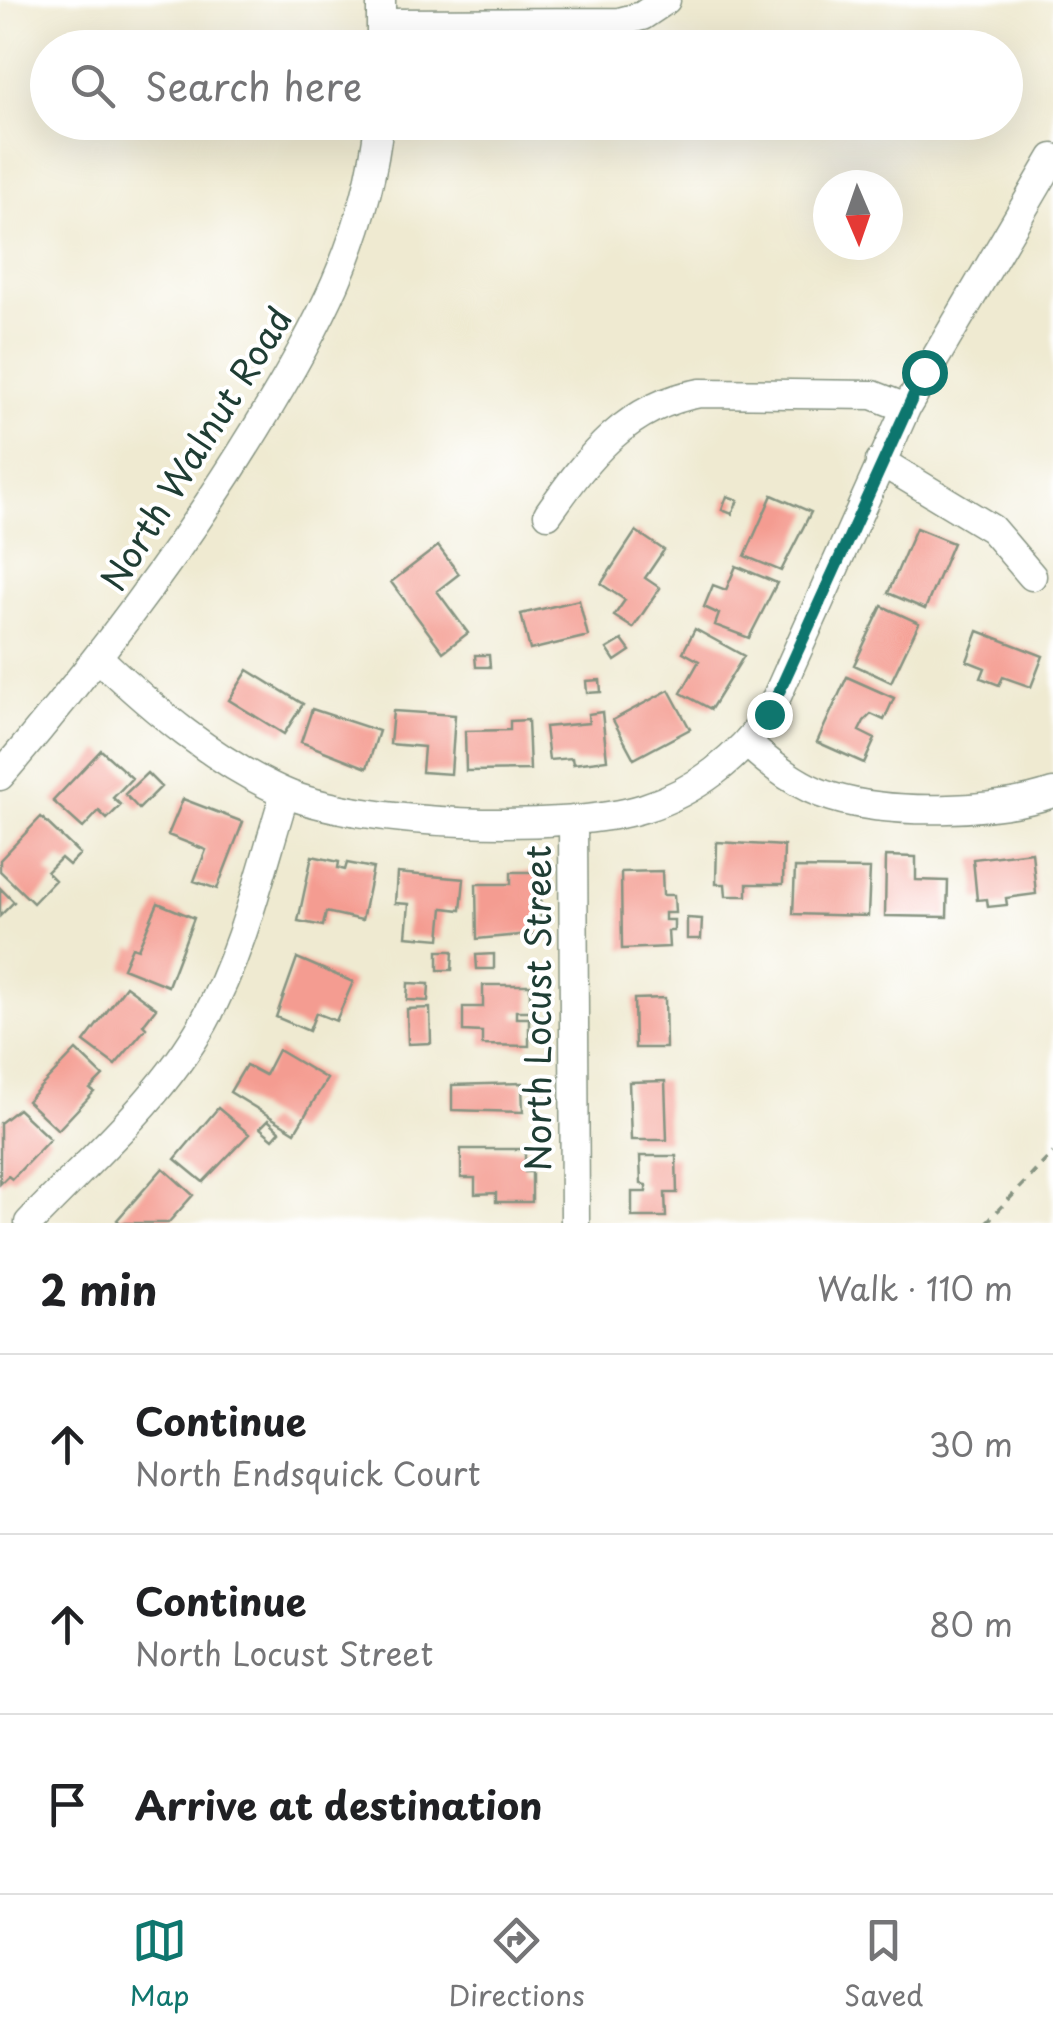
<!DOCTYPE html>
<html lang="en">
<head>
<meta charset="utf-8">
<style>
	body { margin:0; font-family:"Playpen Sans",sans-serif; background:#f2f2f2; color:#202124 }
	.compass { position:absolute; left:813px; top:170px; width:90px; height:90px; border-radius:50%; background:#fff; box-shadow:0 10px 40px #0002; rotate:178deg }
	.stop { position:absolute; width:30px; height:30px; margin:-22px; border:8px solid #0f766e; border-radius:50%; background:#fff }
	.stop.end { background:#0f766e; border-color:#fff; box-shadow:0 2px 10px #0008 }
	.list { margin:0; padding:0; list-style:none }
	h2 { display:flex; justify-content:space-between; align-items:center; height:130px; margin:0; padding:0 40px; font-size:42px }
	h2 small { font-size:32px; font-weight:400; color:#757577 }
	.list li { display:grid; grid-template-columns:65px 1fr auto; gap:30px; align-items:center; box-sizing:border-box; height:180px; padding:0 40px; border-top:2px solid #e0e0e0 }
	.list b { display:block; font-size:38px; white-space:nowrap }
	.list p { margin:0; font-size:32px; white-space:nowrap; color:#757577 }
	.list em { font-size:32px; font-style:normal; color:#757577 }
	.icon { flex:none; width:55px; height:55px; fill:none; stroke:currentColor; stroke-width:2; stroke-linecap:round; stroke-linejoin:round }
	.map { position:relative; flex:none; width:1053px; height:1223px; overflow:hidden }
	.search { position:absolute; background:#fff; box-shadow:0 10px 40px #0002; left:30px; right:30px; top:30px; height:110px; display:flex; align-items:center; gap:25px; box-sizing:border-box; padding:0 35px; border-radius:55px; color:#757577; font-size:38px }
	.sheet { height:670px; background:#fff }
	nav { display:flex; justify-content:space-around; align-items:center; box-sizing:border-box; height:140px; border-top:2px solid #e0e0e0; background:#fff; font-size:28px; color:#757577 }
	nav a { display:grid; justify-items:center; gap:5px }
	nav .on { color:#0f766e }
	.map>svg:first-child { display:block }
	.building { fill:#f49c91 }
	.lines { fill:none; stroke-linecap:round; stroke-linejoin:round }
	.minor-casing { stroke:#879482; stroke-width:31 }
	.path { stroke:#879482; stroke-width:4; stroke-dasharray:8 8; stroke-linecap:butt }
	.minor { stroke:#fff; stroke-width:28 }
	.route { stroke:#0f766e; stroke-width:12 }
	.labels { text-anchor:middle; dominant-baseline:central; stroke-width:8; stroke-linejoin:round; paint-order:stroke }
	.street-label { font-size:35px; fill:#1f3d34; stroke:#fff }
</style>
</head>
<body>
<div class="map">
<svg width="1053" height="1223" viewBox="0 0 1053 1223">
	<rect width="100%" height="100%" fill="#fff"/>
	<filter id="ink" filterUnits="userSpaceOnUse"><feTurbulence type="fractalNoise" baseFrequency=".01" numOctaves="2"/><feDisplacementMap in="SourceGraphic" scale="20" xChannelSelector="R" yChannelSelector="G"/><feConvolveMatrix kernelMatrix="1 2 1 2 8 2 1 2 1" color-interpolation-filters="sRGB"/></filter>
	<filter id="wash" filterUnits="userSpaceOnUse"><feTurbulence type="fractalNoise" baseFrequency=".0048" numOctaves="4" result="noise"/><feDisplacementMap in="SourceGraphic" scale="40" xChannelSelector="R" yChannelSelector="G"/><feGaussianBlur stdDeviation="2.25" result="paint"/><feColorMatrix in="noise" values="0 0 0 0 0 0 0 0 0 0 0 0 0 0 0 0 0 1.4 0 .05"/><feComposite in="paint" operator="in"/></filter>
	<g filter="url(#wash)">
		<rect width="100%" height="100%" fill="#efead1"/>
		<g id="blocks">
			<path class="building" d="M772 495 811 512 781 571 745 556Z
				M727 496 738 500 732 514 722 510Z
				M916 528 953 543 925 609 888 593Z
				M636 531 664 550 645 578 660 588 633 628 614 616 625 600 601 584Z
				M438 546 459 574 437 591 468 633 443 652 391 582Z
				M736 566 777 583 749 638 715 625 719 614 704 607 713 585 726 590Z
				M579 600 588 636 530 650 521 614Z
				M882 606 919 623 891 682 854 665Z
				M695 629 744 656 711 709 681 693 699 661 683 652Z
				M978 631 1043 656 1031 687 1003 677 999 685 981 678 985 668 967 661Z
				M622 640 630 651 615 661 607 649Z
				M475 655H489L490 667H476Z
				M248 670 303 704 284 734 229 700Z
				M847 677 894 698 884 720 871 714 864 721 859 731 875 739 864 763 817 742Z
				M600 680 601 692 587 693 586 681Z
				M669 690 690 729 634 759 613 720Z
				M312 709 379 731 367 768 301 742Z
				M393 711 455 715 451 774 422 772 424 747 390 744Z
				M602 712 607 760 573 764 572 758 549 760 545 727 589 723 588 714Z
				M528 720 530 770 466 771 465 731 510 730V721Z
				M101 750 132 778 113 798 121 805 107 819 99 811 83 828 53 801Z
				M147 773 161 787 139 809 125 794Z
				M183 799 243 822 217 889 194 881 206 850 168 835Z
				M41 817 80 854 69 865 61 858 47 872 55 880 33 903 0 871V860Z
				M717 842 784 846 783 884H747V896H726L725 884H716Z
				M1032 852 1036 894 1006 898 1007 905 988 907 987 899 977 900 973 859Z
				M312 856 339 862 338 868 345 870 347 863 373 868 362 920 326 912 323 926 298 921Z
				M886 856 916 857V880L948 881 947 917 885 916Z
				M795 868 870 869 868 916 793 914Z
				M662 871 663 895H674L675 913H665V920H674V931H668L669 947 622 949 621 872Z
				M511 872H540L541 933 477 939 476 884H511Z
				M397 873 464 879 461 910 443 908 440 939 406 936 409 904 395 903Z
				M0 888 14 902 0 916Z
				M158 903 194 918 168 986 123 968 132 947 138 949Z
				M687 918 702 919 701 939H687Z
				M438 951H453L452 970H438Z
				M494 954V969H477L476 955Z
				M297 958 353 982 336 1021 316 1013 309 1031 276 1017Z
				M408 983 429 984 428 1001 407 1000Z
				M483 985H530V1011H516V1018H529V1046L482 1045V1032L463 1031V1007H483Z
				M126 986 156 1008 143 1025 146 1028 115 1065 84 1042Z
				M665 998 666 1048H635L634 999Z
				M430 1008 431 1043 408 1044 407 1009Z
				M76 1050 103 1076 90 1089 94 1092 58 1130 27 1101Z
				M278 1050 327 1079 295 1132 230 1092 246 1065 265 1075Z
				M665 1081 667 1140H631L629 1082Z
				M522 1083 523 1112 452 1110V1085Z
				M218 1108 249 1134 203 1182 175 1159Z
				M18 1109 50 1139 12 1179 8 1176 0 1184V1123Z
				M268 1120 280 1131 273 1139 260 1128Z
				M461 1149H525V1172H532V1202H496V1193L475 1194V1178H461Z
				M640 1156H676L677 1193H665L666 1217H632V1192H646V1185L641 1184Z
				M163 1168 193 1195 168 1223H120L117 1220Z"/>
		</g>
	</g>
	<g filter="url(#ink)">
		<use href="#blocks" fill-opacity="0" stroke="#879482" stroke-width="2.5"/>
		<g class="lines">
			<g class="minor-casing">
				<path id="minor" d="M381 0V48
					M381 23 619 22 642 16 666 0
					M880 461 992 529 1032 576
					M548 514C589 456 626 406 700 393L873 395 906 408
					M99 658C154 710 214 761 283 792 358 826 566 833 644 808 695 792 739 758 769 714L906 408 1053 158
					M748 744C772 766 800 788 832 797 891 815 994 813 1053 793
					M0 776C95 665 180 553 256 429 316 331 367 239 379 122
					M573 820 575 1223
					M29 1223C89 1160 161 1099 204 1022 243 951 261 870 285 793"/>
			</g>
			<path class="path" d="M986 1223 1053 1153"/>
			<use href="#minor" class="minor"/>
		</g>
	</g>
	<g class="lines" filter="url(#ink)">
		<path class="route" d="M769 714 924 372"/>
	</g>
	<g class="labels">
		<g class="street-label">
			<text transform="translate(195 448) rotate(-58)">North Walnut Road</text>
			<text transform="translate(536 1008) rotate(-90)">North Locust Street</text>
		</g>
	</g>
</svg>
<svg class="compass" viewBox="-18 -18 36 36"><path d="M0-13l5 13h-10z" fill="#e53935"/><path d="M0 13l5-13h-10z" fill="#757577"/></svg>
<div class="stop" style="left:924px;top:372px"></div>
<div class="stop end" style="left:769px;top:714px"></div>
<div class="search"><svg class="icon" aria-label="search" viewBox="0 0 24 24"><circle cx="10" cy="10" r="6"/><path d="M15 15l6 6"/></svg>Search here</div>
</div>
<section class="sheet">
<h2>2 min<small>Walk · 110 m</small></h2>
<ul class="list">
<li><svg class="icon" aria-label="ahead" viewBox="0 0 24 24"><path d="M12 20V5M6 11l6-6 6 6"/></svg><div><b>Continue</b><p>North Endsquick Court</p></div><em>30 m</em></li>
<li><svg class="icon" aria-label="ahead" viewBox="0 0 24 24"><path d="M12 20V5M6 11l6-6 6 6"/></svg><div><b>Continue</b><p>North Locust Street</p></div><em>80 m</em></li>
<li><svg class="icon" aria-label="arrive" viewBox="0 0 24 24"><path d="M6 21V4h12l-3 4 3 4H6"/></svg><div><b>Arrive at destination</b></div></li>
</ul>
</section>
<nav>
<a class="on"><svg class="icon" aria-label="map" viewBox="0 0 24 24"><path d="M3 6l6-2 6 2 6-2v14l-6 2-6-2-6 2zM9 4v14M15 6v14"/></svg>Map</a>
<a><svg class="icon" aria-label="directions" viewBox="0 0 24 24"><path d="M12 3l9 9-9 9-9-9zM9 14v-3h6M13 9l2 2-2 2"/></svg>Directions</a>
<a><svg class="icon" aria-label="saved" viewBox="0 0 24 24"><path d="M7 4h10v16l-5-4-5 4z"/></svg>Saved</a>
</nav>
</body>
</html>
